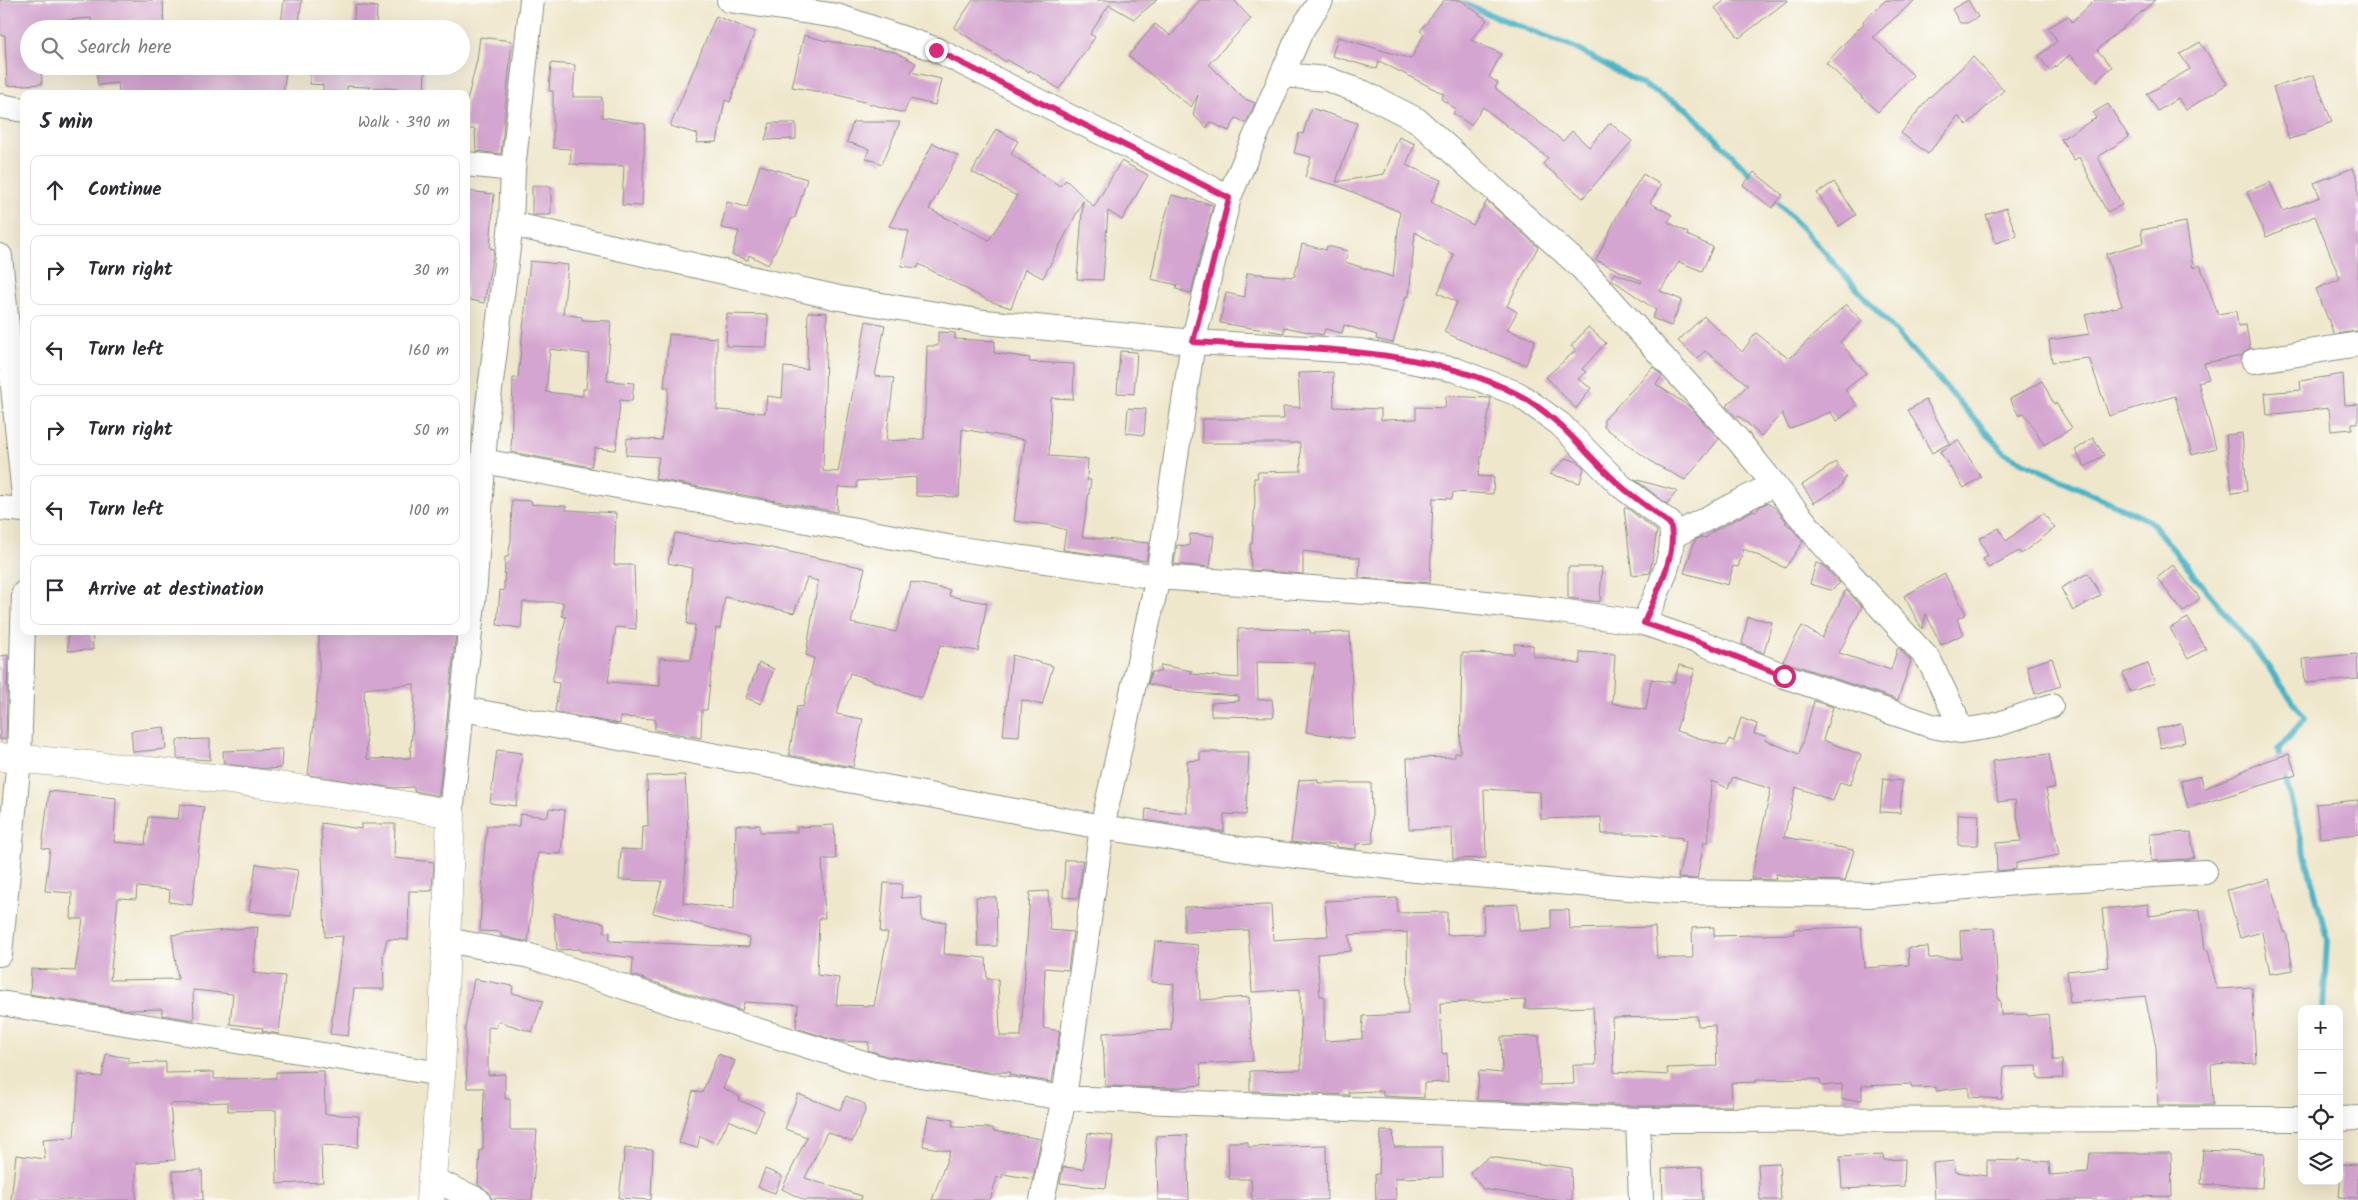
<!DOCTYPE html>
<html lang="en">
<head>
<meta charset="utf-8">
<style>
	body { margin:0; font-family:Kalam,sans-serif; background:#f7f7f7; color:#2b2b33 }
	.controls { position:absolute; right:15px; bottom:15px; display:grid; overflow:hidden; border-radius:10px; box-shadow:0 5px 20px #0002 }
	.controls button { width:45px; height:45px; display:grid; place-items:center; padding:0; border:0; border-bottom:1px solid #e1e1e2; background:#fff; color:#2b2b33; font:25px sans-serif }
	.stop { position:absolute; width:15px; height:15px; margin:-11px; border:4px solid #db2777; border-radius:50%; background:#fff }
	.stop.end { background:#db2777; border-color:#fff; box-shadow:0 1px 5px #0008 }
	.list { margin:0; padding:0; list-style:none }
	h2 { display:flex; justify-content:space-between; align-items:center; height:65px; margin:0; padding:0 20px; font-size:21px }
	h2 small { font-size:16px; font-weight:400; color:#7c7c81 }
	.list li { display:grid; grid-template-columns:32px 1fr auto; gap:15px; align-items:center; box-sizing:border-box; height:70px; margin:0 10px 10px; padding:0 10px; border:1px solid #e1e1e2; border-radius:10px }
	.list b { display:block; font-size:19px; white-space:nowrap }
	.list em { font-size:16px; font-style:normal; color:#7c7c81 }
	.icon { flex:none; width:28px; height:28px; fill:none; stroke:currentColor; stroke-width:2; stroke-linecap:round; stroke-linejoin:round }
	.map { position:relative; flex:none; width:2358px; height:1200px; overflow:hidden }
	.search { position:absolute; background:#fff; box-shadow:0 5px 20px #0002; left:20px; top:20px; width:450px; height:55px; display:flex; align-items:center; gap:12px; box-sizing:border-box; padding:0 18px; border-radius:28px; color:#7c7c81; font-size:19px }
	.panel { position:absolute; background:#fff; box-shadow:0 5px 20px #0002; left:20px; top:90px; width:450px; height:545px; border-radius:10px }
	.map>svg:first-child { display:block }
	.lines { fill:none; stroke-linecap:round; stroke-linejoin:round }
	.stream { stroke:#49b4c7; stroke-width:6 }
	.building { fill:#d4a5d0; fill-rule:evenodd }
	.minor-casing { stroke:#879280; stroke-width:26 }
	.tertiary-casing { stroke:#879280; stroke-width:29 }
	.minor { stroke:#fff; stroke-width:24 }
	.tertiary { stroke:#fff; stroke-width:28 }
	.route { stroke:#db2777; stroke-width:6 }
</style>
</head>
<body>
<div class="map">
<svg width="2358" height="1200" viewBox="0 0 2358 1200">
	<rect width="100%" height="100%" fill="#fdfcf7"/>
	<filter id="ink" filterUnits="userSpaceOnUse"><feTurbulence type="fractalNoise" baseFrequency=".02" numOctaves="2"/><feDisplacementMap in="SourceGraphic" scale="10" xChannelSelector="R" yChannelSelector="G"/><feConvolveMatrix kernelMatrix="1 2 1 2 8 2 1 2 1" color-interpolation-filters="sRGB"/></filter>
	<filter id="wash" filterUnits="userSpaceOnUse"><feTurbulence type="fractalNoise" baseFrequency=".0096" numOctaves="4" result="noise"/><feDisplacementMap in="SourceGraphic" scale="20" xChannelSelector="R" yChannelSelector="G"/><feGaussianBlur stdDeviation="1.12" result="paint"/><feColorMatrix in="noise" values="0 0 0 0 0 0 0 0 0 0 0 0 0 0 0 0 0 1.4 0 .05"/><feComposite in="paint" operator="in"/></filter>
	<g filter="url(#wash)">
		<rect width="100%" height="100%" fill="#efe7cc"/>
		<g class="lines">
			<path class="stream" d="M1453 0 1575 48 1687 109 1757 181
				M1771 196 1805 231 2006 454 2150 521 2261 657 2305 718 2278 750 2327 939 2323 1009"/>
		</g>
		<g id="blocks">
			<path class="building" d="M0 0H163L164 29H92L91 18 57 21 58 29H29V66H41L42 84 7 86 5 35H0Z
				M284 0H302L298 27 281 25Z
				M973 0H1157L1134 19 1109 5 1090 34 1095 37 1059 89 1030 70 1029 72 1007 60 1006 62 954 28Z
				M1200 0H1234L1251 19 1209 64 1243 98 1255 103 1246 123 1236 118 1229 131 1210 122 1207 128 1193 115 1198 95 1191 107 1128 56 1155 24 1171 36Z
				M1444 0H1461L1487 20 1471 40 1501 54 1489 77 1498 83 1495 88 1563 141 1572 131 1589 147 1610 123 1632 141 1583 198 1543 164 1548 158 1483 107 1471 125 1453 113 1456 109 1441 99 1444 94 1379 61 1377 69 1332 56 1338 37 1411 59 1424 34 1420 31Z
				M1725 0H1788L1739 38 1715 8Z
				M1886 0H1915L1873 37 1913 75 1878 112 1826 63 1864 23 1863 21Z
				M1968 0 1978 17 1967 23H1960L1952 9Z
				M2095 0H2155L2097 50 2112 67 2095 82 2070 55 2050 71 2039 56 2057 41 2048 28 2068 16 2072 22Z
				M355 5 377 7 376 29H353Z
				M716 16 755 32 736 78H738L730 102 725 100 717 142 696 143 698 134 670 126Z
				M804 35 827 41 895 52 916 63 911 72 941 79 935 105 910 99 904 113 838 95 792 87Z
				M480 37 512 41 501 154 476 151 475 129H466V105L477 60Z
				M2200 42 2227 84 2186 110 2178 98 2158 111 2147 94 2190 69 2180 54Z
				M1973 57 2004 90 1967 125 1958 116 1928 154 1901 133 1928 99Z
				M551 63 575 65 573 97H602V117L645 124 642 206 622 205 624 166 570 164 571 149 553 148V91H549Z
				M96 66H269V68L286 71 283 94H119L118 83 98 85Z
				M351 66H425L424 94H401L402 89 347 86V94H323V85L310 84V71L350 70Z
				M2314 75 2332 122 2306 132 2307 134 2289 139 2273 87Z
				M2108 104 2129 137 2098 157 2122 205 2107 212 2079 157 2074 160 2061 139 2096 118 2093 113Z
				M1311 108 1357 123 1336 182 1384 174 1399 137 1415 144 1406 165 1441 180 1431 202 1473 225 1487 201 1538 247 1507 306 1517 312 1507 330 1535 340 1526 365 1479 348 1444 332 1457 302 1438 293 1454 255 1415 232 1409 297 1406 296 1393 343 1376 339 1377 335 1344 325 1342 333 1325 329 1323 335 1284 327V333L1220 323 1226 293 1245 297 1247 273 1294 277 1302 244 1326 250 1327 246 1348 251 1345 262 1393 277 1400 212 1336 185 1305 177 1311 157 1294 153 1299 133 1303 134Z
				M853 122H900L882 164 866 158 869 149 847 142Z
				M770 123H796V139L765 140Z
				M996 129 1018 141 1011 154 1060 186 1066 180 1094 207 1121 161 1148 175 1122 220 1108 211 1103 280 1077 279 1083 201 1043 278 1025 269 1011 308 989 301 919 264 918 268 901 266 909 231 889 226 933 143 958 156 929 209 989 240 1017 196 972 172Z
				M760 165 807 179 795 218H792L768 265 749 255 748 260 732 255 739 231 721 228 727 202 747 207Z
				M2353 168 2358 180V331L2334 334 2316 289 2340 279 2315 216 2266 237 2247 192 2270 182 2283 211 2320 197 2314 183Z
				M1754 172 1783 195 1772 208 1743 185Z
				M1643 174 1661 185 1650 203 1672 215 1668 222 1688 233 1687 235 1713 247 1702 271 1679 262 1660 291 1682 300 1671 326 1652 318 1656 310 1611 279 1614 273 1641 283 1642 281 1596 260 1618 214Z
				M1834 182 1856 215 1839 226 1817 193Z
				M532 186H551V215H532Z
				M466 191 494 194 490 248 494 249 484 303 466 299V253L470 233H466Z
				M1172 195 1213 205 1191 293 1176 289 1177 285 1151 279 1161 230Z
				M2006 208 2017 236 1996 243 1986 215Z
				M2186 222 2193 268 2200 265 2218 314 2236 311 2238 326 2246 325 2250 348 2241 356 2204 363 2209 379 2198 382 2216 448 2192 455 2175 396 2109 416 2089 358 2052 362 2049 340 2090 334 2085 315 2122 306 2106 254 2143 243 2141 230Z
				M530 261 568 265 563 314 582 317V320L611 321 607 381 634 383 632 401 620 400 616 450 595 448 591 467 511 452 513 378H518ZM550 349 589 354 586 389H583V396L546 392Z
				M1846 304 1862 321 1840 342 1866 373 1845 390 1857 405 1837 421 1830 412 1789 429 1782 413 1761 436 1739 416 1737 418 1726 406 1748 385 1705 351 1697 358 1678 341 1704 316 1742 352 1756 333 1789 359Z
				M808 312 827 313 823 471 838 472 866 321 885 325 875 376 894 378 886 441 924 439 927 346H938V332L955 333V339L995 341 994 353 1030 358 1029 362 1074 364 1073 399 1051 398 1049 456 1088 459 1087 480H1091L1082 537 1149 543 1146 561 1063 550 1066 530 1049 525 1014 521 1025 440 962 429 959 497 916 496V477L857 481V488L838 487 837 512 655 479 659 457 626 455 627 438 661 440 669 387H664L669 334 717 338V410L765 413 767 396 782 398 784 367 807 369Z
				M727 314 768 315 767 347 726 346Z
				M1588 327 1606 343 1582 369 1586 372 1578 379 1591 388 1576 409 1546 377 1576 350 1571 346Z
				M1120 351 1137 352 1134 394 1117 393Z
				M1653 367 1662 376 1656 384 1690 407 1719 439 1685 480 1655 464 1604 427V420Z
				M1333 372 1334 407 1381 409V420L1416 419V407L1445 408 1446 396 1491 398 1478 476 1494 477 1493 494 1453 492 1452 499 1433 498 1430 583 1359 578 1360 558 1303 551V574L1251 570 1250 544H1252L1255 501 1254 478H1258L1257 472 1301 471 1300 443H1202V419H1284L1283 407H1300L1298 373Z
				M2343 374 2345 405 2358 404V423H2352V429L2331 431 2329 408 2267 415 2265 393 2301 390 2300 381Z
				M2042 381 2054 404 2056 403 2072 428 2044 445 2024 413 2019 416 2010 399Z
				M1926 400 1950 443 1932 453 1908 410Z
				M1128 408 1146 409 1144 435 1126 433Z
				M2242 433 2247 491 2232 493 2226 435Z
				M2093 438 2104 455 2085 467 2075 450Z
				M1958 440 1981 477 1964 488 1940 452Z
				M1566 458 1578 462 1584 468 1580 483 1550 474Z
				M1836 462 1846 477 1840 487 1814 503 1802 485Z
				M1634 479 1677 491 1667 504Z
				M512 500 532 501 531 504 566 506V510L616 513 614 565H634L636 629 616 627 608 682 660 686V658L691 660 695 625 687 624 692 568 668 563 675 533 719 541 720 539 757 545 865 568 851 623 896 632 911 582 950 590 949 596 987 603 978 651 940 645 922 698 850 673 836 714 863 719 853 767 789 755 797 706 803 707 814 658 806 655 818 581 807 578 794 613 725 597 720 629 716 628 707 710H702L701 738 655 730V719L620 717V724L555 712 559 683 552 682 566 617 562 616 563 602H523L521 628 497 625 500 590 504 591 505 557H508L511 540Z
				M1767 503 1775 508 1787 522 1785 523 1791 527 1803 542 1785 568 1744 549 1738 567 1733 566 1728 585 1684 573 1695 540 1702 537 1706 538 1712 532 1754 510 1756 512 1759 507Z
				M1624 508H1627L1657 531 1650 573 1632 575Z
				M2043 513 2055 528 2021 554 2019 551 1988 568 1983 559 1988 556 1979 539 1999 528 2006 541Z
				M1190 534 1214 536 1210 567 1174 564 1177 545 1189 546Z
				M1816 563 1823 565 1840 583 1831 590 1810 584Z
				M2173 565 2200 598 2183 612 2157 578Z
				M1568 567H1602L1600 602 1568 598Z
				M2088 573 2101 595 2073 611 2061 588Z
				M1945 574 1966 614 1957 619 1964 634 1941 645 1926 614 1922 629 1904 596Z
				M1846 590 1862 607 1839 653 1891 670 1898 647 1911 661 1898 700 1783 661 1802 626 1822 638Z
				M1748 617 1772 622 1764 653 1742 644Z
				M2188 618 2206 649 2188 659 2170 628Z
				M1259 628 1310 630V633L1350 632 1354 739 1306 732 1315 663 1257 662 1258 700 1272 699 1274 717 1211 716V703L1239 701V696L1193 693 1148 684 1151 672H1160L1161 665 1192 671 1191 674 1239 678 1238 629Z
				M68 631H92L93 650 68 651Z
				M319 631H456L439 796 414 791V787L393 788 308 775 319 678ZM414 684V695H415L410 758 367 759 364 689Z
				M1514 644 1533 645V656L1580 664V652L1615 654 1612 703 1646 710 1651 679 1674 683 1679 665 1695 669 1676 731 1726 746 1729 739 1734 741 1741 718 1757 724 1754 734 1766 736 1765 740 1799 754 1814 701 1833 707 1823 740 1861 755 1850 785 1840 782 1833 801 1796 787 1784 837 1854 850 1845 881 1811 880 1776 874 1775 880 1751 879 1771 789 1733 777 1728 788 1711 781 1708 842H1704L1697 879 1678 878 1686 841H1682V838L1643 834H1602L1601 817 1541 819 1540 792 1484 789 1486 858 1453 859 1452 828 1409 829 1407 758 1455 757V753H1460L1462 653 1514 654Z
				M2357 654 2358 679 2305 683 2303 659Z
				M8 655 6 739 0 740V656Z
				M1012 655 1053 666 1042 705 1022 700 1019 736 1003 735Z
				M2052 658 2061 686 2035 694 2027 666Z
				M759 663 774 669 761 704 746 698Z
				M2148 664 2155 683 2130 692 2123 673Z
				M2181 723 2185 742 2161 748 2157 729Z
				M164 727 166 749 133 752 131 731Z
				M210 739V760L177 758V740Z
				M282 749 281 768 265 769 224 764 223 751Z
				M497 750 522 753 516 806 490 803Z
				M1200 752H1249L1246 815 1224 814V832L1145 820 1146 809 1187 813V761L1200 760Z
				M2049 754 2055 788 2046 789 2059 855 2016 863V869L1997 871 1996 843 2021 841 2015 800 1998 802 1992 761Z
				M2289 754 2296 775 2188 808 2181 781 2201 776 2204 789 2265 761Z
				M685 775 688 831 683 903 734 909 736 825H760V832H797V827L834 825 836 859H822L825 918H819L817 975 839 978 836 1005 874 1006 888 933 880 932 884 883 902 884 901 898 921 897 922 921 946 922 944 954 986 958 987 979H998L1000 1036H1021L1030 892 1048 891 1050 930 1073 932 1068 970 1045 968 1043 1028 1060 1031 1052 1082 1009 1075 1010 1072H987L886 1056 868 1050 869 1042 838 1041 796 1028 798 1005 744 1002 742 1011 632 975 633 958 580 951V949L557 950 554 913 604 923V932L610 933 609 941 749 947 750 938 653 913 662 881 619 880 621 849 642 850 643 826H648L647 776Z
				M1318 779V783H1371L1373 843 1356 844V849L1336 847 1335 844 1317 845 1291 842 1299 780Z
				M1883 779 1902 781 1900 813 1880 812Z
				M49 791 116 798 114 842 145 845 148 817 178 819 180 804 204 807 192 905 169 902 170 890 137 887 136 899 118 898 110 980 178 979 172 935 258 927 253 973 285 976 279 1034 262 1031 263 1028 230 1024 233 994 193 990 194 1020 162 1015V1009L130 1010 30 994 31 969 75 971 83 919H71L72 893 45 891 50 849 42 848Z
				M2358 800V834L2320 838 2316 804Z
				M549 808 565 810 561 854 538 853 528 942 501 936V932L480 931 484 855 487 826H519L520 814 548 817Z
				M1958 814 1979 815 1978 845H1958Z
				M321 823 361 829V824H395L394 858 434 862 432 891H409L408 940 387 939 383 955 384 989H354L348 1036 330 1034 343 936 325 937Z
				M2191 832 2194 857 2188 859 2151 861 2150 834Z
				M1065 860H1083L1078 898 1063 897Z
				M256 864 298 870 291 916 249 911Z
				M2269 879 2284 932H2286L2293 970 2270 974 2262 932 2240 938 2227 890Z
				M976 897H996L997 946H978Z
				M1397 898 1398 913 1447 912V935L1484 934 1483 906 1518 904 1519 931 1551 929V910H1569L1570 929 1655 927 1657 958H1693L1692 928 1714 927V936L1794 934 1793 929 1861 927 1864 968 1909 965 1908 948 1928 947 1929 958H1961L1960 930 1995 928 1998 1000H2000L2001 1015 2027 1014 2028 1016 2048 1014 2053 1060H2062L2063 1078 2038 1079 2037 1066 2004 1067 2002 1099 1969 1097V1087L1936 1091V1087L1912 1088 1911 1084 1862 1086V1100H1842V1084L1821 1086 1820 1079 1756 1080V1082L1731 1083 1732 1106H1638L1477 1100 1479 1071 1502 1073 1501 1037 1539 1036 1540 1085 1574 1084 1573 1065H1596L1593 1007 1525 1009V1000L1440 1003 1442 1054 1447 1053 1448 1082 1424 1083V1098L1383 1096V1091L1348 1092 1349 1095 1250 1091V1071L1301 1070 1300 989 1252 992 1248 930 1184 932V907L1271 905 1273 940 1328 936 1325 901ZM1407 932 1408 1014 1363 1016 1362 1039 1324 1041V996H1320L1317 954 1351 951 1349 935ZM1697 1016 1698 1026 1715 1025 1717 1066 1667 1068 1668 1075 1614 1072 1612 1018Z
				M2148 904 2149 916 2200 910 2205 950H2208L2217 989 2252 987 2256 1063 2211 1065 2213 1105H2158L2156 1047 2145 996 2070 1003 2067 971 2108 967 2102 909Z
				M1155 941 1198 945 1200 1000 1249 997 1253 1061 1200 1064 1202 1085 1172 1088 1105 1086 1103 1033 1171 1030 1174 984 1151 982Z
				M474 979 513 986 512 993 543 1001 532 1032 498 1021 496 1028 488 1027V1075L505 1074V1099H510V1130H537L532 1200 491 1198 489 1192 478 1185 480 1150H483L484 1088H467L465 1028Z
				M106 1054 129 1058 128 1063 166 1062V1073L214 1072V1079L276 1078V1072L324 1071 325 1114 359 1116 358 1147 321 1145 323 1182 277 1184 276 1110 228 1111V1102L170 1104 175 1160 136 1163V1200H11L16 1155 45 1159 43 1139 74 1137 79 1075 102 1077Z
				M718 1054 735 1061 723 1088 740 1097 738 1100 764 1110 755 1132 729 1120 717 1144 700 1136 697 1148 679 1143 693 1091 702 1093Z
				M798 1094 840 1110 846 1096 865 1104V1111L852 1142 827 1132 805 1178 862 1196 861 1200H804L782 1189 807 1137 785 1129Z
				M928 1116 953 1120 952 1127 993 1128V1131L1041 1139 1033 1179 1003 1174 1002 1178 997 1177 990 1200H932L950 1151 923 1146Z
				M1381 1131H1393L1394 1147H1442L1443 1177 1395 1178 1396 1200H1376L1375 1174H1379Z
				M1088 1133 1113 1136 1106 1188 1060 1183 1063 1167 1083 1169Z
				M1187 1135 1189 1200H1158L1156 1136Z
				M1228 1142H1248V1147L1326 1145 1327 1200H1252L1251 1179H1229Z
				M625 1148 653 1150 651 1200 619 1198Z
				M2203 1150 2264 1153 2262 1188 2201 1184Z
				M2090 1153H2171L2172 1196 2132 1197V1200H1935L1933 1163 1954 1161 1955 1172 1987 1176V1160L2018 1161V1159L2049 1162 2050 1175 2088 1172Z
				M1883 1155 1884 1160 1905 1159 1904 1186 1842 1189 1840 1157Z
				M1489 1157 1571 1168 1572 1200H1550L1483 1189 1470 1172Z
				M1779 1163 1781 1200H1760L1758 1164Z
				M2342 1164 2358 1165V1198L2339 1197Z
				M1702 1167 1703 1200H1663L1662 1169Z
				M765 1169 782 1176 775 1193 758 1187Z
				M202 1170 203 1200H174L173 1171Z"/>
		</g>
	</g>
	<g filter="url(#ink)">
		<use href="#blocks" fill-opacity="0" stroke="#879280" stroke-width="1"/>
		<g class="lines">
			<g class="minor-casing">
				<path id="minor" d="M729 0 837 16 935 49 1229 197
					M1283 75 1327 79 1364 93 1417 120 1582 268 1738 440 1821 542 1929 660 1954 712 1960 731
					M0 106 24 110
					M466 164 513 169
					M511 224 839 298 984 322 1193 342 1360 351 1456 370 1518 394 1560 424 1621 486 1670 523C1679 552 1655 596 1644 623
					M0 256 24 496
					M2254 361 2358 344
					M483 461 953 548 1158 577 1422 596 1559 611 1644 623 1702 643 1784 676 1932 726 1960 731 1993 726 2051 706
					M0 508 24 510
					M1673 536 1774 484
					M463 709 1102 827 1253 851 1416 870 1677 892 1869 895 2028 882 2205 872
					M451 814 475 583 486 421 511 224 513 169 532 0
					M447 940 530 956 724 1020 883 1069 1064 1098 1638 1120 2302 1119
					M0 954 19 759 24 593
					M0 1003 441 1074
					M2339 1119 2358 1118
					M1638 1120 1641 1200
					M432 1179 478 1200
					M1042 1200 1064 1098 1102 827 1158 577 1193 342 1229 197 1301 31 1321 0"/>
			</g>
			<g class="tertiary-casing">
				<path id="tertiary" d="M0 757C151 770 302 785 451 814L441 1074 430 1200"/>
			</g>
			<use href="#minor" class="minor"/>
			<use href="#tertiary" class="tertiary"/>
		</g>
	</g>
	<g class="lines" filter="url(#ink)">
		<path class="route" d="M936 50 1229 198 1193 342C1295 348 1425 346 1517 394 1560 416 1586 456 1622 487 1637 500 1654 511 1670 524 1679 552 1655 596 1644 623L1702 643 1784 676"/>
	</g>
</svg>
<div class="controls">
<button>+</button>
<button>−</button>
<button><svg class="icon" aria-label="locate" viewBox="0 0 24 24"><circle cx="12" cy="12" r="6"/><path d="M12 2v4M12 18v4M2 12h4M18 12h4"/></svg></button>
<button><svg class="icon" aria-label="layers" viewBox="0 0 24 24"><path d="M12 4l9 5-9 5-9-5zM3 14l9 5 9-5"/></svg></button>
</div>
<div class="stop" style="left:1784px;top:676px"></div>
<div class="stop end" style="left:936px;top:50px"></div>
<div class="search"><svg class="icon" aria-label="search" viewBox="0 0 24 24"><circle cx="10" cy="10" r="6"/><path d="M15 15l6 6"/></svg>Search here</div>
<section class="panel">
<h2>5 min<small>Walk · 390 m</small></h2>
<ul class="list">
<li><svg class="icon" aria-label="ahead" viewBox="0 0 24 24"><path d="M12 20V5M6 11l6-6 6 6"/></svg><div><b>Continue</b></div><em>50 m</em></li>
<li><svg class="icon" aria-label="right" viewBox="0 0 24 24"><path d="M7 20v-9h11M14 6l5 5-5 5"/></svg><div><b>Turn right</b></div><em>30 m</em></li>
<li><svg class="icon" aria-label="left" viewBox="0 0 24 24"><path d="M17 20v-9H6M10 6l-5 5 5 5"/></svg><div><b>Turn left</b></div><em>160 m</em></li>
<li><svg class="icon" aria-label="right" viewBox="0 0 24 24"><path d="M7 20v-9h11M14 6l5 5-5 5"/></svg><div><b>Turn right</b></div><em>50 m</em></li>
<li><svg class="icon" aria-label="left" viewBox="0 0 24 24"><path d="M17 20v-9H6M10 6l-5 5 5 5"/></svg><div><b>Turn left</b></div><em>100 m</em></li>
<li><svg class="icon" aria-label="arrive" viewBox="0 0 24 24"><path d="M6 21V4h12l-3 4 3 4H6"/></svg><div><b>Arrive at destination</b></div></li>
</ul>
</section>
</div>
</body>
</html>
